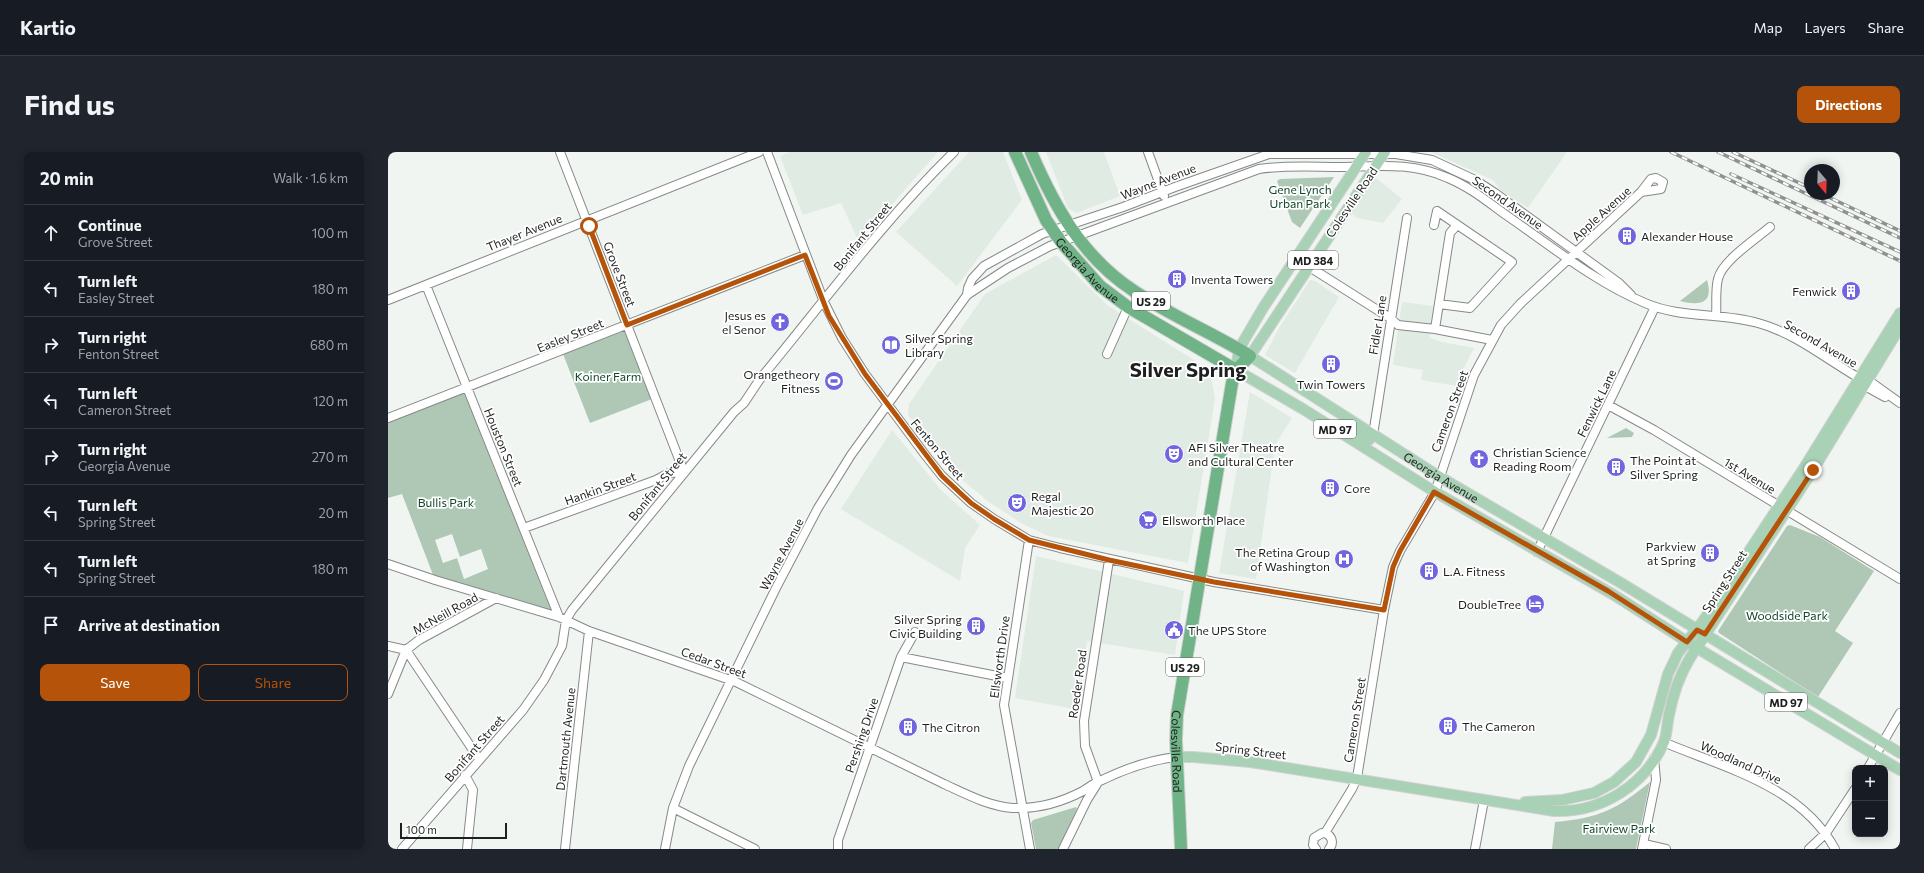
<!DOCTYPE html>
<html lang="en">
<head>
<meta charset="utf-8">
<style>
	body { margin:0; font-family:Commissioner,sans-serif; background:#20242c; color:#f1f3f6 }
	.controls { position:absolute; right:12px; bottom:12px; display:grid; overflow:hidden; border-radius:8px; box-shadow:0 2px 10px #0003 }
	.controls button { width:36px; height:36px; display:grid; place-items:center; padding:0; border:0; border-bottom:1px solid #363941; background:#171b24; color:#f1f3f6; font:20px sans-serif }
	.compass { position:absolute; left:1416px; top:12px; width:36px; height:36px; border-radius:50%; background:#171b24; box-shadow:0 2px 10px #0003; rotate:161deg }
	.scale { position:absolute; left:12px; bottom:10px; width:107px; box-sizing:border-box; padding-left:4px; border:2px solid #1e201f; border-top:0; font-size:11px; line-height:14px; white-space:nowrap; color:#1e201f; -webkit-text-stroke:3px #fff; paint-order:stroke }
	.stop { position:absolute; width:12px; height:12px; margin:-9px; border:3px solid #b45309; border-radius:50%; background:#fff }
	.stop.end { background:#b45309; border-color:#fff; box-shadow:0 1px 4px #0008 }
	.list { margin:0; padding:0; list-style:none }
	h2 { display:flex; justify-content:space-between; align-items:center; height:52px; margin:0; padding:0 16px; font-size:17px }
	h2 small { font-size:13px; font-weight:400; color:#9ea1a6 }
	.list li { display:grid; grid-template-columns:26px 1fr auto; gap:12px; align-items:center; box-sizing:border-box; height:56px; padding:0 16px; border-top:1px solid #363941 }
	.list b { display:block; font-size:15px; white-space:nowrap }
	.list p { margin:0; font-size:13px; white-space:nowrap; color:#9ea1a6 }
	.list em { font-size:13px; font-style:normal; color:#9ea1a6 }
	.actions { display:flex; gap:8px; padding:12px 16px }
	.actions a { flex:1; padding:9px 0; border:1px solid #b45309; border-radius:8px; text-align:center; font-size:14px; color:#b45309 }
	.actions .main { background:#b45309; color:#fff }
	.icon { flex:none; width:22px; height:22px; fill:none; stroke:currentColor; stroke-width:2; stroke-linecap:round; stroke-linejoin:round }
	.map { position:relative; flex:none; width:1512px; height:697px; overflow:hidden; border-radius:8px }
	header { display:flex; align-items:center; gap:24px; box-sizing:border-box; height:56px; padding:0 20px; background:#171b24; border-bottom:1px solid #363941 }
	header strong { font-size:19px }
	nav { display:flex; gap:22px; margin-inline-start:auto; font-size:14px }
	.intro { display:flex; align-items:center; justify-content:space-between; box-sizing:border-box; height:96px; padding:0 24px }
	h1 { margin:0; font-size:28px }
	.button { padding:10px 18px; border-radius:8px; background:#b45309; color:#fff; font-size:14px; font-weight:700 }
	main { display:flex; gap:24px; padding:0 24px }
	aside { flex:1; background:#171b24; border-radius:8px; box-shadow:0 2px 10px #0003 }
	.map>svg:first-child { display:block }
	.built { fill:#e0ebe3 }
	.green { fill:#afc8b6; fill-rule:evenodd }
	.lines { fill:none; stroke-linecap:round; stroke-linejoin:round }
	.minor-casing { stroke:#868a87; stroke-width:10 }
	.major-casing { stroke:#d2d2d2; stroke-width:12 }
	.highway-casing { stroke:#d2d2d2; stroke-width:14 }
	.minor { stroke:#fff; stroke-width:8 }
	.major { stroke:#a9d1b6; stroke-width:10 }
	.highway { stroke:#70b386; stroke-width:12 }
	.rail-casing { stroke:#8e918f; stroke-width:3.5 }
	.rail { stroke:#fff; stroke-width:2; stroke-dasharray:6; stroke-linecap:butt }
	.route { stroke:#b45309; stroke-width:5 }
	.labels { text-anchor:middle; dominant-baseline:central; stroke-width:3.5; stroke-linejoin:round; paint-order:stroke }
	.shield { fill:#fff; stroke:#626362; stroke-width:1 }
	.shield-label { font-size:11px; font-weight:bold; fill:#1e201f }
	.street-label { font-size:12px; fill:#1e201f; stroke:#fff }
	.park-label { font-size:12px; fill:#104628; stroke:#fff }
	.poi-label { font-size:12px; fill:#1e201f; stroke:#fff; text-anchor:start }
	.town-label { font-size:20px; font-weight:bold; fill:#1e201f; stroke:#fff }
</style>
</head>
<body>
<header>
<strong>Kartio</strong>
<nav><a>Map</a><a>Layers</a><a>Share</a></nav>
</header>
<div class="intro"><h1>Find us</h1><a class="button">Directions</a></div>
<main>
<aside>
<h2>20 min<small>Walk · 1.6 km</small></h2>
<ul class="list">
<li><svg class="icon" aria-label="ahead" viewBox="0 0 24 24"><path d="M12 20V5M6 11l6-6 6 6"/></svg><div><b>Continue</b><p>Grove Street</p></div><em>100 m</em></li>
<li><svg class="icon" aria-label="left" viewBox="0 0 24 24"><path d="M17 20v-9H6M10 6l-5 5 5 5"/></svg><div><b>Turn left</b><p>Easley Street</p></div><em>180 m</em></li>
<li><svg class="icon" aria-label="right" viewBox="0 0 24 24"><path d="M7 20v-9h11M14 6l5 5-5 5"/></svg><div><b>Turn right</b><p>Fenton Street</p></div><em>680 m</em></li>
<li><svg class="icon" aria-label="left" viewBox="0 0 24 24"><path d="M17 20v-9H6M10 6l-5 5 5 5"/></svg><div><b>Turn left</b><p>Cameron Street</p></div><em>120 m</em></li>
<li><svg class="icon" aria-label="right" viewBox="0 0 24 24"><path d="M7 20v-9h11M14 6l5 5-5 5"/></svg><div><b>Turn right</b><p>Georgia Avenue</p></div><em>270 m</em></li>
<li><svg class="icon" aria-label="left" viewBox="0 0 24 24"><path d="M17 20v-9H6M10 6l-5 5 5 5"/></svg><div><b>Turn left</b><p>Spring Street</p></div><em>20 m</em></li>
<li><svg class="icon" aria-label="left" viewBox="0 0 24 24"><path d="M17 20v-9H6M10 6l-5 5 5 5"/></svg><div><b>Turn left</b><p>Spring Street</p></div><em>180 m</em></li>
<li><svg class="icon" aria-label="arrive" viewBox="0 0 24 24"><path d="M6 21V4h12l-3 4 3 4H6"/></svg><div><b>Arrive at destination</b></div></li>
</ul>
<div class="actions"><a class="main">Save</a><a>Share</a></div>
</aside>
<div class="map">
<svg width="1512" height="697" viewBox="0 0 1512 697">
	<rect width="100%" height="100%" fill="#f0f5f1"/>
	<path class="built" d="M402 0H550L471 90 453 51 415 63 392 4Z
		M581 0H615L634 48 569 134 508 80Z
		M658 0H716L732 44 688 61 680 56Z
		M1043 0H1179L1140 56 1113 39 1105 28Z
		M987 25 1014 47 995 71 969 66 963 61Z
		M668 103 719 153 809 210 823 224 827 247 800 411 660 384 635 372 601 350 573 327 550 303 520 263 521 252 597 142Z
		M922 128 927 129 951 145 907 221 877 203 891 176Z
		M1014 150 1045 154 1042 186 1054 190 1086 196 1070 227 1069 234 1033 228 1035 218 1005 213Z
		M862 240 904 266 887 293 868 427 831 421Z
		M504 278 553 338 592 373 577 396 572 429 453 357Z
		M648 404 796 439 787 503 699 489 687 557 627 546Z"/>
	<path class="green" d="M946 25 912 76 904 70 889 29 892 27Z
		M1319 128C1326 152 1312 154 1292 149Z
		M237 179 264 247 202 271 175 202Z
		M77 240 108 321 114 328 171 465 47 428 14 342 0 346V268ZM64 382 72 405 55 411 47 388ZM93 397 100 417 76 427 69 406Z
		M1238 276 1246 281 1244 285 1219 286Z
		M1402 373 1432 385 1486 419 1447 479 1465 491 1430 545 1331 481 1330 479 1399 374Z
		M1262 630 1248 697H1164L1167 670C1211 666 1228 658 1262 630Z
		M688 655 689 657 670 697H648L643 671 645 668Z"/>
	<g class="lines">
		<g class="minor-casing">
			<path id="minor" d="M379 0 436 150 454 186 477 222 538 304 554 324 583 351 606 367 641 388 672 396 826 430 996 458
				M760 0 776 44
				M1046 73 1049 59 1124 110 1082 156 1051 152
				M920 114 1002 166 1010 173 1047 177 1104 188
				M38 133 171 465
				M579 143 580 136 584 127 596 114 654 82 735 55 787 35 881 2H1008L1044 8 1087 28 1107 41 1231 131 1243 143
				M0 148 371 0
				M1328 164C1329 152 1327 139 1330 127 1334 109 1368 87 1382 75
				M1047 177 1062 81 1069 73
				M719 202 740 155
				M1474 230 1477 234 1497 245
				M1220 253 1266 278 1512 427
				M0 266 417 103
				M985 283 1019 66
				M136 376 268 328 281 321 296 320 172 0
				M641 388 616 553 642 697
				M1149 400 1267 155
				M0 412 47 428 171 465 201 479 348 530 556 632C578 642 600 654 625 656 649 657 674 650 695 639 700 636 705 632 710 630 734 618 762 608 788 605
				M0 494 18 498 91 607
				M513 505 619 526
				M0 542 18 498 31 488 108 446
				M1275 590C1337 616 1413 634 1447 697
				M1480 616 1512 561
				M77 623 85 638 79 697
				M710 630 697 594 696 569 721 408
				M285 656 367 697
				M937 681 964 637 969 626 996 458 1005 415 1012 399 1047 340 1086 223 1113 173 1132 152 1253 40 1263 27 1268 26 1275 30 1273 37 1253 40
				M1256 692 1278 697
				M14 697 135 558 156 528 174 494 178 468 184 458 346 260 356 251 372 227C435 151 495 69 566 0
				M177 697 201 479
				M277 697 285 656 301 614 388 436 430 356 463 303 579 143 620 116 662 94 871 17C898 13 926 15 953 15 992 14 1024 10 1060 26 1082 35 1100 50 1118 63 1163 94 1207 130 1257 151 1294 167 1332 160 1370 171 1407 181 1438 207 1471 226L1480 228 1512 251
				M450 697V688L513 505 527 480
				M675 697 699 648 709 632
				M928 697 925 693 926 686 934 681C943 681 947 690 941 697
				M1087 697 1096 648
				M1254 697 1268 628 1266 606
				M1421 697 1438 681 1467 637"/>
		</g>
		<g class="major-casing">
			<g id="major">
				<path d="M978 0 875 156 851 197 848 218 915 257 1047 340 1226 443 1309 496 1512 618"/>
				<path id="s1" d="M997 0 862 204 1052 325 1233 431 1512 601"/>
				<path d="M955 282 963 277 981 288"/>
				<path d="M788 605H805L862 610 1166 659C1212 661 1257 634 1276 590 1279 582 1279 572 1281 563 1285 542 1291 524 1302 506L1425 318 1512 175"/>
				<path d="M1137 650 1174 648 1206 641 1226 630 1248 610 1263 583 1280 522 1290 501 1315 469 1416 316 1512 161"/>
			</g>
		</g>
		<g class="highway-casing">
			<g id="highway">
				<path id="s2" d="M627 0 658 68 673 90 712 134 740 155 848 218"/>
				<path id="s3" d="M643 0C666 54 695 106 746 139 783 164 825 181 862 204L848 218 844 231 789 563 788 588 793 697"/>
			</g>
		</g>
		<use href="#minor" class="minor"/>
		<use href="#major" class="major"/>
		<use href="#highway" class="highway"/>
		<g class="rail-casing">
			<path id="rail" d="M1283 0 1512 109
				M1330 0 1512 86
				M1345 0 1422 36
				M1343 22 1512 100
				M1434 42 1512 79"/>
		</g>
		<use href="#rail" class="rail"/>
	</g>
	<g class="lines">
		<path class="route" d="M201 74 239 173 417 103 441 164 477 222 554 324 583 351 606 367 641 388 721 408 826 430 996 458 1005 415 1012 399 1046 340 1220 439 1299 490 1309 478 1317 482 1425 318"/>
	</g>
	<defs>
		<g id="building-disc" transform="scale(1)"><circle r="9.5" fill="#7264df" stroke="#fff"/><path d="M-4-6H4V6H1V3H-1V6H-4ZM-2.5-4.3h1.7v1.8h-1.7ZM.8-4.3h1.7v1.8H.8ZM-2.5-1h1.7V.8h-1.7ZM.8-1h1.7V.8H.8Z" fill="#fff"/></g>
		<g id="church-disc" transform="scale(1)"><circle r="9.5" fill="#7264df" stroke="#fff"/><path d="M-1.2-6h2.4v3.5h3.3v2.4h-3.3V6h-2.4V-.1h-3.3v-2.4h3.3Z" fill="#fff"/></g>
		<g id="library-disc" transform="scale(1)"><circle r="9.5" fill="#7264df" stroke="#fff"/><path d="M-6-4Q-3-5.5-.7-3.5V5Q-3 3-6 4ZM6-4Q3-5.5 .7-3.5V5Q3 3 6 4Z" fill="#fff"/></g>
		<g id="stadium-disc" transform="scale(1)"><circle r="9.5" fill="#7264df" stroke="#fff"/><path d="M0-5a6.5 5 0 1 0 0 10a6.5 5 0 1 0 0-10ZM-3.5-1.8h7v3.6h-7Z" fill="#fff"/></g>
		<g id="theatre-disc" transform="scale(1)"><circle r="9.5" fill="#7264df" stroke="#fff"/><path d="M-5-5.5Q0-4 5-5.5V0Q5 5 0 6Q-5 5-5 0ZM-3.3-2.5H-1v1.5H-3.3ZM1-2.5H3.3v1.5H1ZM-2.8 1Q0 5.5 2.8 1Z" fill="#fff"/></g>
		<g id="supermarket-disc" transform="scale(1)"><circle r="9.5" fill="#7264df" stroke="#fff"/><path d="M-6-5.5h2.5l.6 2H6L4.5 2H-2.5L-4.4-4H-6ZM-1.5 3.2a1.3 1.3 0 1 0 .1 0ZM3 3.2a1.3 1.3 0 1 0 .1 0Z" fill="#fff"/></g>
		<g id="hospital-disc" transform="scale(1)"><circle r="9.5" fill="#7264df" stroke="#fff"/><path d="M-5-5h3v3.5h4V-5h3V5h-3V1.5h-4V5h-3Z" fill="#fff"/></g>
		<g id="hotel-disc" transform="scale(1)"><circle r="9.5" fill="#7264df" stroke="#fff"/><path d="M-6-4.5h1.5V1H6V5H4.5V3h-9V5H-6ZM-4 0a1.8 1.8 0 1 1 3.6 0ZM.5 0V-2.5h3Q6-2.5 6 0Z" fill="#fff"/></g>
		<g id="civic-disc" transform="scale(1)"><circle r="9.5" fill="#7264df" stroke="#fff"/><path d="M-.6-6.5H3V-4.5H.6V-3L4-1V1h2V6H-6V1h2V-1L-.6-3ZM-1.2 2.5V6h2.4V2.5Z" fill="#fff"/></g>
	</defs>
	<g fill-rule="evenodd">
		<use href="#building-disc" x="1239" y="84"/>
		<use href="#building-disc" x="789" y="127"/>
		<use href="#building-disc" x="1463" y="139"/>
		<use href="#church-disc" x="392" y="170"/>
		<use href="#library-disc" x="503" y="193"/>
		<use href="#building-disc" x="943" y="212"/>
		<use href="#stadium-disc" x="446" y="229"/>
		<use href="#theatre-disc" x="786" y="302"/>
		<use href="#church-disc" x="1091" y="307"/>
		<use href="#building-disc" x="1228" y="315"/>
		<use href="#building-disc" x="942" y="336"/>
		<use href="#theatre-disc" x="629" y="351"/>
		<use href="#supermarket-disc" x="760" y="368"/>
		<use href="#building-disc" x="1322" y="401"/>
		<use href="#hospital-disc" x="956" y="407"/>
		<use href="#building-disc" x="1041" y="419"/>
		<use href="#hotel-disc" x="1147" y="452"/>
		<use href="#building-disc" x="588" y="474"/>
		<use href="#civic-disc" x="786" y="478"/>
		<use href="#building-disc" x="1060" y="574"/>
		<use href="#building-disc" x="520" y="575"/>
	</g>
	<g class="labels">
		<g class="shield">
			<rect x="900" y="99" width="50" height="18" rx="3"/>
			<rect x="744" y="140" width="38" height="18" rx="3"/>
			<rect x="926" y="268" width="42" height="18" rx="3"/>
			<rect x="778" y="506" width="38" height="18" rx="3"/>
			<rect x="1377" y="541" width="42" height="18" rx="3"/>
		</g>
		<g class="shield-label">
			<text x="925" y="108">MD 384</text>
			<text x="763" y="149">US 29</text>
			<text x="947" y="277">MD 97</text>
			<text x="797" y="515">US 29</text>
			<text x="1398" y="550">MD 97</text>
		</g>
		<g class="street-label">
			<text transform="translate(770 29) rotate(-21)">Wayne Avenue</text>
			<text transform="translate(963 50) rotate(-56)">Colesville Road</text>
			<text transform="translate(1120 50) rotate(35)">Second Avenue</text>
			<text transform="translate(1213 61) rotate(-42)">Apple Avenue</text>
			<text transform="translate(136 80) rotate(-22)">Thayer Avenue</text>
			<text transform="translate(474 84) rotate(-51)">Bonifant Street</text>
			<text stroke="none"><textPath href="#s2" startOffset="140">Georgia Avenue</textPath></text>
			<text transform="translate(232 122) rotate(69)">Grove Street</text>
			<text transform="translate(989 173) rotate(-81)">Fidler Lane</text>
			<text transform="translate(182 183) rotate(-22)">Easley Street</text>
			<text transform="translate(1433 191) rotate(30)">Second Avenue</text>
			<text transform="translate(1208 251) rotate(-64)">Fenwick Lane</text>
			<text transform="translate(1061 259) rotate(-70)">Cameron Street</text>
			<text transform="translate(116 295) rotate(68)">Houston Street</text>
			<text transform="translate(550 297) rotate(50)">Fenton Street</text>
			<text transform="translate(1362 323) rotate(31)">1st Avenue</text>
			<text stroke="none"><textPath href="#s1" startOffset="471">Georgia Avenue</textPath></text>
			<text transform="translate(269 334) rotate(-51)">Bonifant Street</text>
			<text transform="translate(212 336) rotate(-20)">Hankin Street</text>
			<text transform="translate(393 402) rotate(-62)">Wayne Avenue</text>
			<text transform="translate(1336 429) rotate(-57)">Spring Street</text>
			<text transform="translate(57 461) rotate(-29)">McNeill Road</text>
			<text transform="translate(611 505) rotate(-82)">Ellsworth Drive</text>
			<text transform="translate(326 510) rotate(20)">Cedar Street</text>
			<text transform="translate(689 532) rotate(-82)">Roeder Road</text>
			<text transform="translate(966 568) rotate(-81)">Cameron Street</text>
			<text transform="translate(473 583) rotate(-71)">Pershing Drive</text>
			<text transform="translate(177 587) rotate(-84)">Dartmouth Avenue</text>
			<text transform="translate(86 596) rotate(-49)">Bonifant Street</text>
			<text transform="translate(863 598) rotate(7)">Spring Street</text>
			<text stroke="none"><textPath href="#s3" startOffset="715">Colesville Road</textPath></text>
			<text transform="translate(1353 610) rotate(24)">Woodland Drive</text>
		</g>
		<g class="park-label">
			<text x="912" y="37">Gene Lynch<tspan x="912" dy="14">Urban Park</tspan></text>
			<text x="220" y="224">Koiner Farm</text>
			<text x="58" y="350">Bullis Park</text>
			<text x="1399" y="463">Woodside Park</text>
			<text x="1231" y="676">Fairview Park</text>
		</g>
		<g class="poi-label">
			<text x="1253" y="84">Alexander House</text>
			<text x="803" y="127">Inventa Towers</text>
			<text x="1449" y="139" text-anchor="end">Fenwick</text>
			<text x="378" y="163" text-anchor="end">Jesus es<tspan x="378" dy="14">el Senor</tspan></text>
			<text x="517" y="186">Silver Spring<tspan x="517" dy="14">Library</tspan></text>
			<text x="432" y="222" text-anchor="end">Orangetheory<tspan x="432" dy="14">Fitness</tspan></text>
			<text x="943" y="232" text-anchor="middle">Twin Towers</text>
			<text x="800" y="295">AFI Silver Theatre<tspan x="800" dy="14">and Cultural Center</tspan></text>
			<text x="1105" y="300">Christian Science<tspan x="1105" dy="14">Reading Room</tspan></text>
			<text x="1242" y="308">The Point at<tspan x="1242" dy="14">Silver Spring</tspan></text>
			<text x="956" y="336">Core</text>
			<text x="643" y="344">Regal<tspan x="643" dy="14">Majestic 20</tspan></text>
			<text x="774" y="368">Ellsworth Place</text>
			<text x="1308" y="394" text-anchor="end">Parkview<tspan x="1308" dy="14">at Spring</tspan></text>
			<text x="942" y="400" text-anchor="end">The Retina Group<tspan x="942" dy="14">of Washington</tspan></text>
			<text x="1055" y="419">L.A. Fitness</text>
			<text x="1133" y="452" text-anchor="end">DoubleTree</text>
			<text x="574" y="467" text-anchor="end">Silver Spring<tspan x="574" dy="14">Civic Building</tspan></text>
			<text x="800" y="478">The UPS Store</text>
			<text x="1074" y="574">The Cameron</text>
			<text x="534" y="575">The Citron</text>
		</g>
		<g class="town-label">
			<text x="800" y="217">Silver Spring</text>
		</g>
	</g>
</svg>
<div class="controls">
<button>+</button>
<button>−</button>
</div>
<svg class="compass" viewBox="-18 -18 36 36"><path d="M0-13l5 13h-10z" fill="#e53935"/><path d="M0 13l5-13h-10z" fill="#9ea1a6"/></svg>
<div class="scale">100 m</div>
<div class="stop" style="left:201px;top:74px"></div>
<div class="stop end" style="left:1425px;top:318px"></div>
</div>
</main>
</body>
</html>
